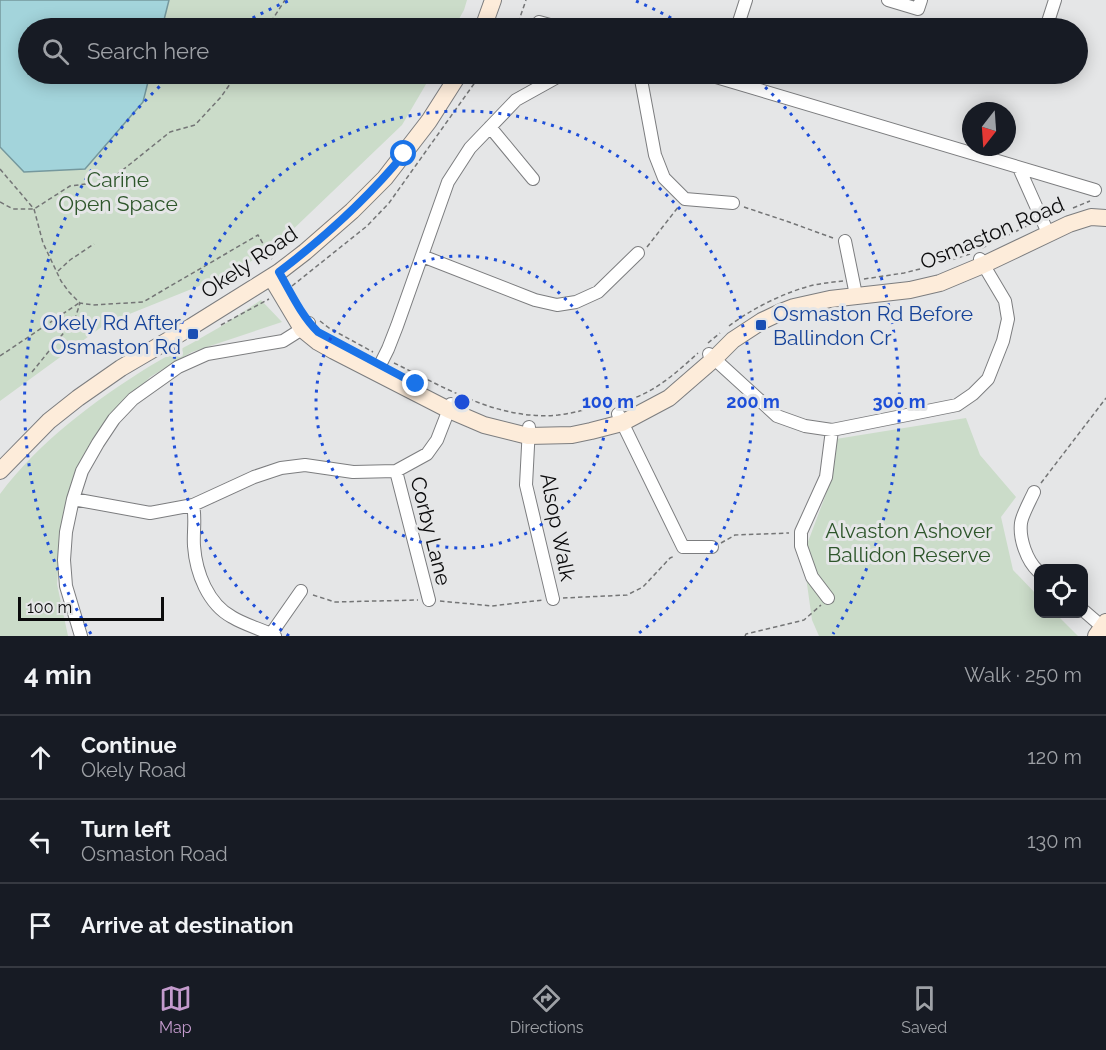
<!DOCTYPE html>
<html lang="en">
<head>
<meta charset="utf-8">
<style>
	body { margin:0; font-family:Raleway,sans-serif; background:#242831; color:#f1f3f6 }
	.controls { position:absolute; right:18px; bottom:18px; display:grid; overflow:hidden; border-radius:12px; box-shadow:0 3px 15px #0003 }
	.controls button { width:54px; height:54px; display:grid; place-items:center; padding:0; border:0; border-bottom:2px solid #363941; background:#171b24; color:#f1f3f6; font:30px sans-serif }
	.compass { position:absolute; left:962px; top:102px; width:54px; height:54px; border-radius:50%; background:#171b24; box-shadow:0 3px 15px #0003; rotate:197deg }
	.scale { position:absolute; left:18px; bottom:15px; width:146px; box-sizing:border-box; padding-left:6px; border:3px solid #0b0b0c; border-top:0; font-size:16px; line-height:21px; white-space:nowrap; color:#0b0b0c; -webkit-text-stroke:4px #e5e6e7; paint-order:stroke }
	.stop { position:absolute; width:18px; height:18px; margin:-14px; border:4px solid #1a73e8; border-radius:50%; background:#fff }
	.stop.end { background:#1a73e8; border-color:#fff; box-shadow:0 2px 6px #0008 }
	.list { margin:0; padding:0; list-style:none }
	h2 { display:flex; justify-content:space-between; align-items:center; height:78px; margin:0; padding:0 24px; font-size:26px }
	h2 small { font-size:20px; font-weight:400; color:#9ea1a6 }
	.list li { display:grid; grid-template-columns:39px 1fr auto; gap:18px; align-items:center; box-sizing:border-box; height:84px; padding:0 24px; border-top:2px solid #363941 }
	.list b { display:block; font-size:22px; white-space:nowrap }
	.list p { margin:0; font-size:20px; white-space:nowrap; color:#9ea1a6 }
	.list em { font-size:20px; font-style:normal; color:#9ea1a6 }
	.icon { flex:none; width:33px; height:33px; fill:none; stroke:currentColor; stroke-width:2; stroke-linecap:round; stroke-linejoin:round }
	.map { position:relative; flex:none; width:1106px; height:636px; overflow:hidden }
	.search { position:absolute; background:#171b24; box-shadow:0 3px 15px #0003; left:18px; right:18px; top:18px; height:66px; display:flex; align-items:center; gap:15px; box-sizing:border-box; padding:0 21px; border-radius:33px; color:#9ea1a6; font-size:22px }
	.sheet { height:330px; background:#171b24 }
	nav { display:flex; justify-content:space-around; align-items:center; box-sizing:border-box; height:84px; border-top:2px solid #363941; background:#171b24; font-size:16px; color:#9ea1a6 }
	nav a { display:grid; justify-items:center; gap:3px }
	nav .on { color:#c49bcd }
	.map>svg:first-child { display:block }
	.green { fill:#cbdcc9 }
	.water { fill:#a3d4db; stroke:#75989d; stroke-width:1.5 }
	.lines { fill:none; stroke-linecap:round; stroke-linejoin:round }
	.street-casing { stroke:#7c7d7f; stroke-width:14 }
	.secondary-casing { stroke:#7c7d7f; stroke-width:18 }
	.path { stroke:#747576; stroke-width:1.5; stroke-dasharray:4.5 3; stroke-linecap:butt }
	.street { stroke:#fff; stroke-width:12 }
	.secondary { stroke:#fdecda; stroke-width:16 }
	.route { stroke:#1a73e8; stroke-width:8 }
	.ring { fill:none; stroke:#1d4ed8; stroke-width:3; stroke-dasharray:3 6 }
	.transit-dot { fill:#1a4fb4; stroke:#e5e6e7; stroke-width:2 }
	.labels { text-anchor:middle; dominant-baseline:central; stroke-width:6; stroke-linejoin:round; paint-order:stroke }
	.park-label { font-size:21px; fill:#2e562b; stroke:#e5e6e7 }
	.street-label { font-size:21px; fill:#0b0b0c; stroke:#e5e6e7 }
	.transit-label { font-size:21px; fill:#164399; stroke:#e5e6e7; text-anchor:start }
	.centre { fill:#1d4ed8; stroke:#e5e6e7; stroke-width:3 }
	.ring-label { font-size:18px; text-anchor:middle; font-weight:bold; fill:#1d4ed8; stroke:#e5e6e7; stroke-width:6; stroke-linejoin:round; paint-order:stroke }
</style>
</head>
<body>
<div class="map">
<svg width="1106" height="636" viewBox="0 0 1106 636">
	<rect width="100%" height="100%" fill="#e5e6e7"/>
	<path class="green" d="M0 0H467L464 10 454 28H28V74H432L402 125 285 237 239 270 107 323 0 401Z
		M261 300 282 322 192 352 150 377 95 437 62 522 57 584 68 636H0V494C39 442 95 400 150 366 168 355 188 346 206 335 225 325 243 312 261 300Z
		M966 418 980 455 1016 497 1001 517 1013 570 1038 596V614H1056L1078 636H819L812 620 803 555 826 494 836 439Z"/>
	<path class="water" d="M0 0H169L162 28H28V74H150L143 102 85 169 24 172 0 147Z"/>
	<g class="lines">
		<g class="street-casing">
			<path id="street" d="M888 0 918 9 921 0
				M539 22 561 28
				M737 28 746 0
				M1046 28 1055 0
				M640 74 655 155 664 178 685 199 733 203
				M706 74 1095 190
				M490 127 533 179
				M1019 168 1048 233
				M845 241 856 295
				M422 256 535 300 557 305 576 302 598 292 638 253
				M709 354 777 416 805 426 832 430 957 405 973 394 988 379 1003 341 1008 319 1005 301 980 259
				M376 373 388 349 397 326 448 182 470 148 516 100 561 75 566 74
				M618 414 683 547H712
				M529 427 526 485 553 599
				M396 471 429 600
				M1034 492C1030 501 1022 515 1021 523 1019 539 1027 561 1038 571
				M73 499 150 513 193 505 254 477 281 468 305 465 353 472 396 471 427 454 437 440 451 404
				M193 505C196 519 193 532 194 546 196 573 208 604 232 617 245 625 261 629 275 636
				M828 598 812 577 801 546V532L826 477 832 430
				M1084 611 1106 630
				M271 634 301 591
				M81 636 66 586 64 560 66 532 73 499 82 471 98 443 114 419 133 399 178 367 207 354 283 341 302 329 309 323"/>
		</g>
		<g class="secondary-casing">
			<path id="secondary" d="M483 28 493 0
				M271 277 302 329 318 342 334 351 449 410 484 425 528 436 572 435 591 431 622 423 669 398 714 359 733 340 762 321 781 312 794 307 830 299 910 290 940 283 983 265 1069 224 1091 217 1106 218
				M0 471 49 421 78 398 121 368 191 327 279 272 305 252 352 211 385 178 429 121 459 74
				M1096 636 1106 622"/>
		</g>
		<path class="path" d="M267 28 285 0
			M514 28 517 26 526 0
			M0 169 34 209 43 243 61 281 69 292 80 303 93 305 143 302 258 235 272 259
			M0 202 13 209H34L70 186 109 181 170 132 195 125 221 97 237 74
			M744 207 789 222 833 238
			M1073 208 1090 201
			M647 247 679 206
			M982 248 1031 224
			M58 271 70 260 94 244
			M864 279 904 273 932 266 970 254
			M292 286 367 226 389 203 481 74
			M320 321 329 328 373 352
			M221 325 269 299
			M729 326C751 309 787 291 814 285 824 283 833 282 843 281
			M708 343 720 333
			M0 356 79 303
			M394 363C446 388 499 421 558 415 576 413 591 408 607 403 616 400 626 401 634 398 659 389 679 370 698 353
			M32 372 75 319 80 303
			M1041 483 1106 398
			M721 543 735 535 789 533
			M313 595 335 602 418 600
			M563 598 627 595 643 587 670 558 675 556
			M440 601 492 606 543 600
			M745 636 746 634 804 620 821 605"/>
		<use href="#street" class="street"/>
		<use href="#secondary" class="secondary"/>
	</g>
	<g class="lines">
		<path class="route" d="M404 154C367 199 325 237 279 272 291 293 301 315 318 332L416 384"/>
	</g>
	<g class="ring">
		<circle cx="462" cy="402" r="146"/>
		<path d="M289 636A291 291 0 1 1 635 636"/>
		<path d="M91 634A437 437 0 0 1 172 75M237 27A437 437 0 0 1 288 1M636 1A437 437 0 0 1 687 27M752 75A437 437 0 0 1 833 634"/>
	</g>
	<g class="transit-dot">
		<rect x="755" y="319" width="12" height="12" rx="3"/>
		<rect x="187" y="328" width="12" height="12" rx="3"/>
	</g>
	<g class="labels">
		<g class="park-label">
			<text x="118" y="179">Carine<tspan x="118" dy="24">Open Space</tspan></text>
			<text x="909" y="530">Alvaston Ashover<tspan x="909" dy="24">Ballidon Reserve</tspan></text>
		</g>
		<g class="street-label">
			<text transform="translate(992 233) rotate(-23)">Osmaston Road</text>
			<text transform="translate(249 262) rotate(-34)">Okely Road</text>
			<text transform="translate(558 527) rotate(79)">Alsop Walk</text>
			<text transform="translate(431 531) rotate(76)">Corby Lane</text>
		</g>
		<g class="transit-label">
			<text x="773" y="313">Osmaston Rd Before<tspan x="773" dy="24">Ballindon Cr</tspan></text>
			<text x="181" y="322" text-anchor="end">Okely Rd After<tspan x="181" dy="24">Osmaston Rd</tspan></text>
		</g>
	</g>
	<circle cx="462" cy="402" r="9" class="centre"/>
	<g class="ring-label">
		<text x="608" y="408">100 m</text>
		<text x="753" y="408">200 m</text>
		<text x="899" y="408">300 m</text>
	</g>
</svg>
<div class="controls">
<button><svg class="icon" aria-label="locate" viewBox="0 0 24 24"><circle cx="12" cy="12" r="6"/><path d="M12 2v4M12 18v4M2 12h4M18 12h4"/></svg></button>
</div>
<svg class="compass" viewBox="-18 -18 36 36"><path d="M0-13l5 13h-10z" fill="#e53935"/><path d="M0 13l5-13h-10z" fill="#9ea1a6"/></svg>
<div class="scale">100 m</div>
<div class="stop" style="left:404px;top:154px"></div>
<div class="stop end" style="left:416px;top:384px"></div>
<div class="search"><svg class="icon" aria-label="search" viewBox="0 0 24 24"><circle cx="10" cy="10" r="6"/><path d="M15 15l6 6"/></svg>Search here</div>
</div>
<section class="sheet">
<h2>4 min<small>Walk · 250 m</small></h2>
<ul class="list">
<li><svg class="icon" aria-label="ahead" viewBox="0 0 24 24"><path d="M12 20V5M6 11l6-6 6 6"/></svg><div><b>Continue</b><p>Okely Road</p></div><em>120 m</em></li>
<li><svg class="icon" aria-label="left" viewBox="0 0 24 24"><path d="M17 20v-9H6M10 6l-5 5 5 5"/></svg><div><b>Turn left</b><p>Osmaston Road</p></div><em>130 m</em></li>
<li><svg class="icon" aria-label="arrive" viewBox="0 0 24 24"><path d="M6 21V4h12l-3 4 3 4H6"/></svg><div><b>Arrive at destination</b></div></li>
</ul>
</section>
<nav>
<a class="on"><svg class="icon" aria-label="map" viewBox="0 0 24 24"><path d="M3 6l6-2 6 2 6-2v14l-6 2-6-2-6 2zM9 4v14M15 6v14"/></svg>Map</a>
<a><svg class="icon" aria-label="directions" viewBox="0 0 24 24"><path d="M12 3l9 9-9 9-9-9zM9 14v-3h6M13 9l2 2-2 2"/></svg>Directions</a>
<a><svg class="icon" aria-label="saved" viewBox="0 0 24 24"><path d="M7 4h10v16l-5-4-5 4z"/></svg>Saved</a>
</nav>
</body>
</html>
